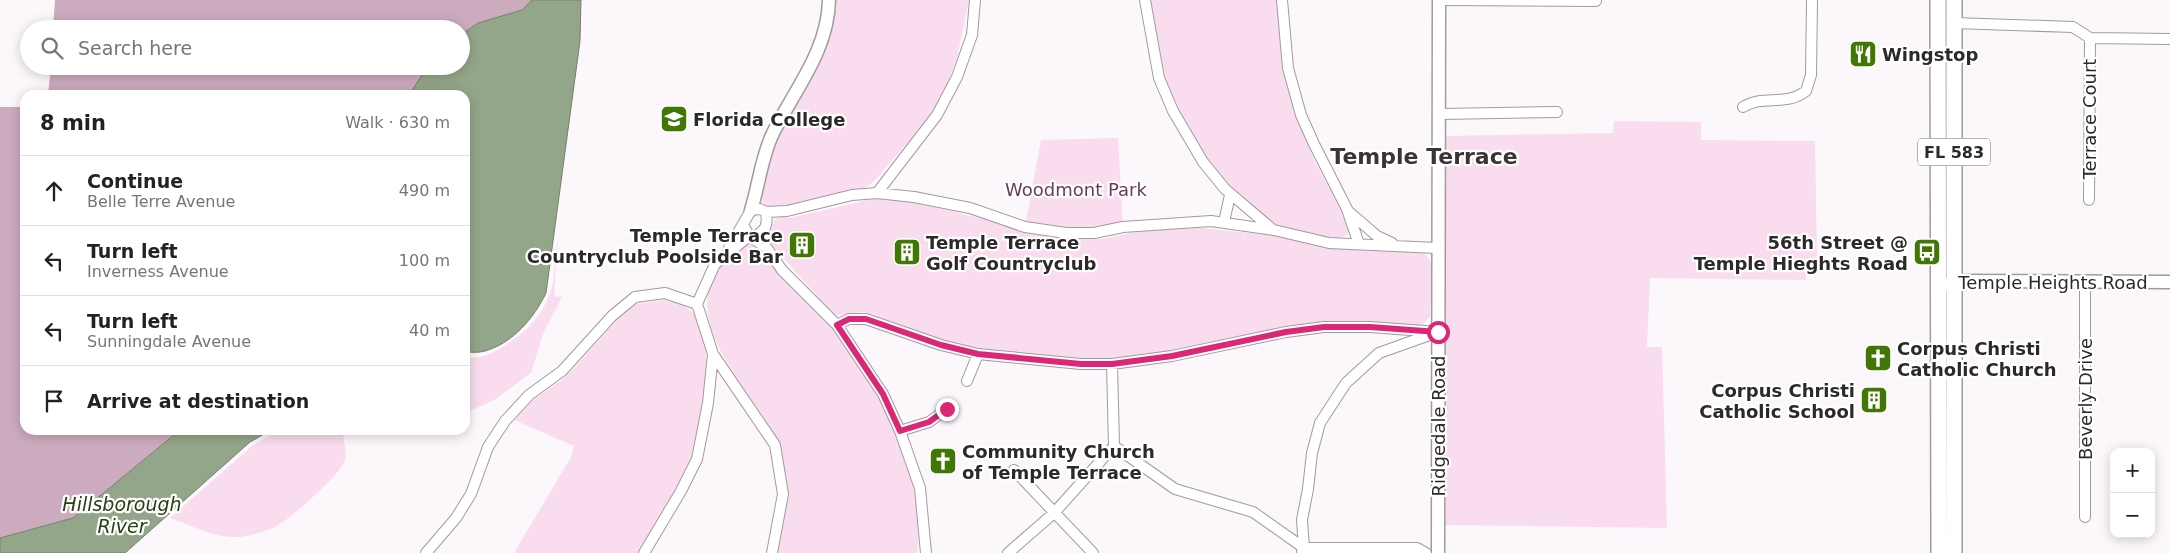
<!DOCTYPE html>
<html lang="en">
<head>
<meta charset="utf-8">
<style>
	body { margin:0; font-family:"DejaVu Sans",sans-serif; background:#f2f2f2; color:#222 }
	.controls { position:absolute; right:15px; bottom:15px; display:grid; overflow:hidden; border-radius:10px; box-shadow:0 2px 12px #0003 }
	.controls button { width:45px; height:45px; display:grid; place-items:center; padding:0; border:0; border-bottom:1px solid #e0e0e0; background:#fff; color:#222; font:25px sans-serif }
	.stop { position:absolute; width:15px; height:15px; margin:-11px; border:4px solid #db2777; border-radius:50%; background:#fff }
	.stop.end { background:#db2777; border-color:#fff; box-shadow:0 1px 5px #0008 }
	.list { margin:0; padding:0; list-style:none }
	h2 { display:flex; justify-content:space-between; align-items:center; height:65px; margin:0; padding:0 20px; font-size:21px }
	h2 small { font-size:16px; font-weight:400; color:#767676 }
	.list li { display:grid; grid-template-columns:32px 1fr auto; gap:15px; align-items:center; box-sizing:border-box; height:70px; padding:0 20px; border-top:1px solid #e0e0e0 }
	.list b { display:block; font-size:19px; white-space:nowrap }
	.list p { margin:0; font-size:16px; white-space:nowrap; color:#767676 }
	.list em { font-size:16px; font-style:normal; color:#767676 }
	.icon { flex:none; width:28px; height:28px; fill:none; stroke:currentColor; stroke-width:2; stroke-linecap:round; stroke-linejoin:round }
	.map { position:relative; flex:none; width:2170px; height:553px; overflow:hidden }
	.search { position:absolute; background:#fff; box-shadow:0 2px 12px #0003; left:20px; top:20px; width:450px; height:55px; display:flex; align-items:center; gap:12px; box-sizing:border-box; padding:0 18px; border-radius:28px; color:#767676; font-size:19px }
	.panel { position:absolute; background:#fff; box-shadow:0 2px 12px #0003; left:20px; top:90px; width:450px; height:345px; border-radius:15px }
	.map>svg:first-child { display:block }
	.green { fill:#f9dced }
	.forest { fill:#ccabbe }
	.water { fill:#94a689; stroke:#74806c }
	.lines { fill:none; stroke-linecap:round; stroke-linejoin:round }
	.minor-casing { stroke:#a09b9e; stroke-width:12 }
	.tertiary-casing { stroke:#a09b9e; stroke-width:15 }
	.primary-casing { stroke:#a09b9e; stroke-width:18 }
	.minor { stroke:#fff; stroke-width:10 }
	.tertiary { stroke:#fff; stroke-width:12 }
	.primary { stroke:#fff; stroke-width:15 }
	.route { stroke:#db2777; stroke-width:6 }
	.labels { text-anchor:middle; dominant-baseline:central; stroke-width:4.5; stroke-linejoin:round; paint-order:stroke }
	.shield { fill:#fff; stroke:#6b696a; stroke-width:1 }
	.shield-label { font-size:16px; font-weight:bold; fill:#2b292a }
	.poi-label { font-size:18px; font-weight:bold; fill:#2b292a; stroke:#fff; text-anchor:start }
	.street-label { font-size:18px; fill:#2b292a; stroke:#fff }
	.park-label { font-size:18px; fill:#693b58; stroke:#fff }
	.water-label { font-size:19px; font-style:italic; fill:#263f13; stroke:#fff }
	.district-label { font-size:22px; font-weight:bold; fill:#393537; stroke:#fff }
</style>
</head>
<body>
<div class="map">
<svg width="2170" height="553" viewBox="0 0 2170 553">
	<rect width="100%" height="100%" fill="#fcf7fa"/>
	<path class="green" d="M834 0H969L957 58 941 100 917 132 875 180 864 189 770 209 762 202 767 159Z
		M1151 0H1278L1281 55 1296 117 1316 164 1346 217 1350 230 1347 235C1335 242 1311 239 1298 234 1248 217 1217 177 1191 133 1185 122 1176 112 1171 100 1160 75 1152 28 1151 0Z
		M1614 121 1701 122V140L1815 141 1817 260 1806 261V280L1650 278 1647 347H1662L1667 528 1445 525V136L1613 133Z
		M1118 138 1123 227 1094 233 1025 227 1041 140Z
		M869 198H889L911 201 1051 236 1102 239 1155 228 1194 227 1276 236 1317 245 1424 253 1432 263 1430 317 1422 325C1384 327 1345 321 1308 324 1265 328 1224 342 1181 350 1077 368 969 358 873 314L862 312 835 316 768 241 767 236 774 220 780 216 789 218 861 202Z
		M558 236 554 293 556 297H562L543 334 531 373 494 400 465 413V359C472 357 481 358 487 355 514 343 540 322 550 294 556 276 555 255 558 236Z
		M744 241H754C759 246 763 253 768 259 784 277 803 293 818 311 873 376 928 465 917 553H776C784 517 792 479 778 443 775 436 769 428 764 420 728 360 668 302 744 241Z
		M664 300C681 302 696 310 702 327 712 354 701 429 693 456 682 489 655 524 638 553H514L571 457 574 446 514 420 524 406 562 380 576 366 616 321 636 304Z
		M279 430H343C343 439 347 452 345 460 342 473 292 517 280 524 268 531 246 538 232 537 211 536 190 525 170 518L252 446Z"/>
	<path class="forest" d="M55 0H532L522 10 478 23 461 35V29H53Z
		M51 66H428L409 95H48Z
		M0 107H25V430H180L73 518 0 538Z"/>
	<path class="water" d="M532 0H581L580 41 546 293C534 318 513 343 485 351 479 353 471 352 465 352V95H409L428 66H461V35L478 23 522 10Z
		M180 430H271L250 442 125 553H0V538L73 518Z"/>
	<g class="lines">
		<g class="minor-casing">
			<path id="minor" d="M1145 0 1159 78 1173 111 1203 162 1225 189 1272 229
				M1282 0 1288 68 1301 115 1314 144 1348 211 1377 236 1392 243
				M1439 0 1596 1
				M1954 23 2073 27 2090 38 2170 39
				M1743 107C1764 94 1785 107 1806 91L1811 75 1812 0
				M1440 114 1557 112
				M877 193 937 115 957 77 972 35 975 0
				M2089 200 2090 38
				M766 212 787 211 852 195 877 193 914 197 970 208 1025 227 1066 233H1094L1123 227 1211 221 1274 230 1329 243 1437 248
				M1348 212 1359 244
				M1224 222 1230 195
				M754 237C766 230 768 226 766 212L760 209 751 210 743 224 749 236 766 247 782 270 837 325 883 394 900 431 920 488 926 553
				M729 248 743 224
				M837 325 849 319H866L941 345 978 354 1081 364H1112L1172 356 1286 332 1324 327H1370L1438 332
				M713 354 775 445 783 494 772 553
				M1112 364 1114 446 1175 489 1253 512 1304 548 1306 553
				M967 381 978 354
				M900 431 929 422 947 409
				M1014 470 1093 553
				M2085 517V281
				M1304 548H1417L1426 553
				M1302 551 1304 548 1302 520 1308 489 1312 453 1320 423 1346 383 1379 353 1435 333
				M426 553 456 518 471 494 488 447 505 421 529 395 562 371 612 316 635 297 665 293 697 304
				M644 553 681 491 697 459 708 403 713 354 697 304 715 264 749 236
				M1008 553 1054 513 1114 446"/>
		</g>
		<g class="tertiary-casing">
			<path id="tertiary" d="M751 210C759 185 761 158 773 133 795 89 828 51 829 0
				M1946 285 1954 281 2170 282
				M1438 553 1439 0"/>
		</g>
		<g class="primary-casing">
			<path id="primary" d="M1938 0 1939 553
				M1954 553V0"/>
		</g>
		<use href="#minor" class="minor"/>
		<use href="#tertiary" class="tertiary"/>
		<use href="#primary" class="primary"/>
	</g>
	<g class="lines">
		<path class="route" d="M947 409 929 422 900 431 883 394 837 325 849 319H866L941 345 978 354 1081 364H1112L1172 356 1286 332 1324 327H1370L1438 332"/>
	</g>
	<defs>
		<g id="restaurant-square" transform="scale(1.4375)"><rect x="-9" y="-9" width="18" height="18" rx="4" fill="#417705" stroke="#fff"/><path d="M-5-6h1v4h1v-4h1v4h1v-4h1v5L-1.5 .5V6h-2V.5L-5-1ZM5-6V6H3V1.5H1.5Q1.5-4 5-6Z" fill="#fff"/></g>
		<g id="university-square" transform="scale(1.4375)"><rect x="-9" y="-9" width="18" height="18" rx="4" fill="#417705" stroke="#fff"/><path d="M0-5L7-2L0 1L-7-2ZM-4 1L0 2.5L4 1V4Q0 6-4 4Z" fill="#fff"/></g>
		<g id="building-square" transform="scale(1.4375)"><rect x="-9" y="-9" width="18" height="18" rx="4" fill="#417705" stroke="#fff"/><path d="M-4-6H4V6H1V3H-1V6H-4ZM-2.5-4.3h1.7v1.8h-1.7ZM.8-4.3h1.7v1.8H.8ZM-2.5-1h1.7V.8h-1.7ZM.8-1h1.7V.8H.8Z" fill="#fff"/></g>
		<g id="bus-square" transform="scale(1.4375)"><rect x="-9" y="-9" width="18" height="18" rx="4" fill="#417705" stroke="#fff"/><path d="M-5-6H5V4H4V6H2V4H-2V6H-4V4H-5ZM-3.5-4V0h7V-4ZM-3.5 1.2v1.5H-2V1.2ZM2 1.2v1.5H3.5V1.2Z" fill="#fff"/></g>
		<g id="church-square" transform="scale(1.4375)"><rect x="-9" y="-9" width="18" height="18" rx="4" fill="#417705" stroke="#fff"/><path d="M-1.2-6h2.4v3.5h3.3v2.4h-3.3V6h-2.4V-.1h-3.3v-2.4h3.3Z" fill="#fff"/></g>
	</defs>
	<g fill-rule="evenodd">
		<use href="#restaurant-square" x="1863" y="54"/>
		<use href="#university-square" x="674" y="119"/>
		<use href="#building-square" x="802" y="245"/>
		<use href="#building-square" x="907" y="252"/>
		<use href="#bus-square" x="1927" y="252"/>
		<use href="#church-square" x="1878" y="358"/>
		<use href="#building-square" x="1874" y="400"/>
		<use href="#church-square" x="943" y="461"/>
	</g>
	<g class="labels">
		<rect class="shield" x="1918" y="138.5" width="72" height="27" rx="4"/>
		<g class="shield-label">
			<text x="1954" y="152">FL 583</text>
		</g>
		<g class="poi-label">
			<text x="1882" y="54">Wingstop</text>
			<text x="693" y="119">Florida College</text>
			<text x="783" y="235" text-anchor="end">Temple Terrace<tspan x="783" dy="21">Countryclub Poolside Bar</tspan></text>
			<text x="926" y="242">Temple Terrace<tspan x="926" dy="21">Golf Countryclub</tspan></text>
			<text x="1908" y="242" text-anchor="end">56th Street @<tspan x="1908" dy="21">Temple Hieghts Road</tspan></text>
			<text x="1897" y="348">Corpus Christi<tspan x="1897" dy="21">Catholic Church</tspan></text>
			<text x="1855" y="390" text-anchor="end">Corpus Christi<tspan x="1855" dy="21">Catholic School</tspan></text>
			<text x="962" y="451">Community Church<tspan x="962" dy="21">of Temple Terrace</tspan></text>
		</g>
		<g class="street-label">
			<text transform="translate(2089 119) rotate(-90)">Terrace Court</text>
			<text x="2053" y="282">Temple Heights Road</text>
			<text transform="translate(2085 399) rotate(-90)">Beverly Drive</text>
			<text transform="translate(1438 426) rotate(-90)">Ridgedale Road</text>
		</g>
		<g class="park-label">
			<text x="1076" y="189">Woodmont Park</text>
		</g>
		<g class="water-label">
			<text x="122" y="504">Hillsborough<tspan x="122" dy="22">River</tspan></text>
		</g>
		<g class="district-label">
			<text x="1424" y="156">Temple Terrace</text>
		</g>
	</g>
</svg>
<div class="controls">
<button>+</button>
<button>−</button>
</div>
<div class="stop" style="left:1438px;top:332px"></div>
<div class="stop end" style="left:947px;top:409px"></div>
<div class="search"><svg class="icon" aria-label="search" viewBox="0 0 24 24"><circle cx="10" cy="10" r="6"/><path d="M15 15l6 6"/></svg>Search here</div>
<section class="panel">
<h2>8 min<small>Walk · 630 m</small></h2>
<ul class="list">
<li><svg class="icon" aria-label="ahead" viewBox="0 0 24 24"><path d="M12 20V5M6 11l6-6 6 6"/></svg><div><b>Continue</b><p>Belle Terre Avenue</p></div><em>490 m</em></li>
<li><svg class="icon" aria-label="left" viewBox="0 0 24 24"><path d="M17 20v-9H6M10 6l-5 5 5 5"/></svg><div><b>Turn left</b><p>Inverness Avenue</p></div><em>100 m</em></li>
<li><svg class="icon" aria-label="left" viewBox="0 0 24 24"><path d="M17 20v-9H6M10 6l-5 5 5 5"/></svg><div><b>Turn left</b><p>Sunningdale Avenue</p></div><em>40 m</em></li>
<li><svg class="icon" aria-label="arrive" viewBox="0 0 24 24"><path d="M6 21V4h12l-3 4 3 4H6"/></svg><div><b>Arrive at destination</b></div></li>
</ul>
</section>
</div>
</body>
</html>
